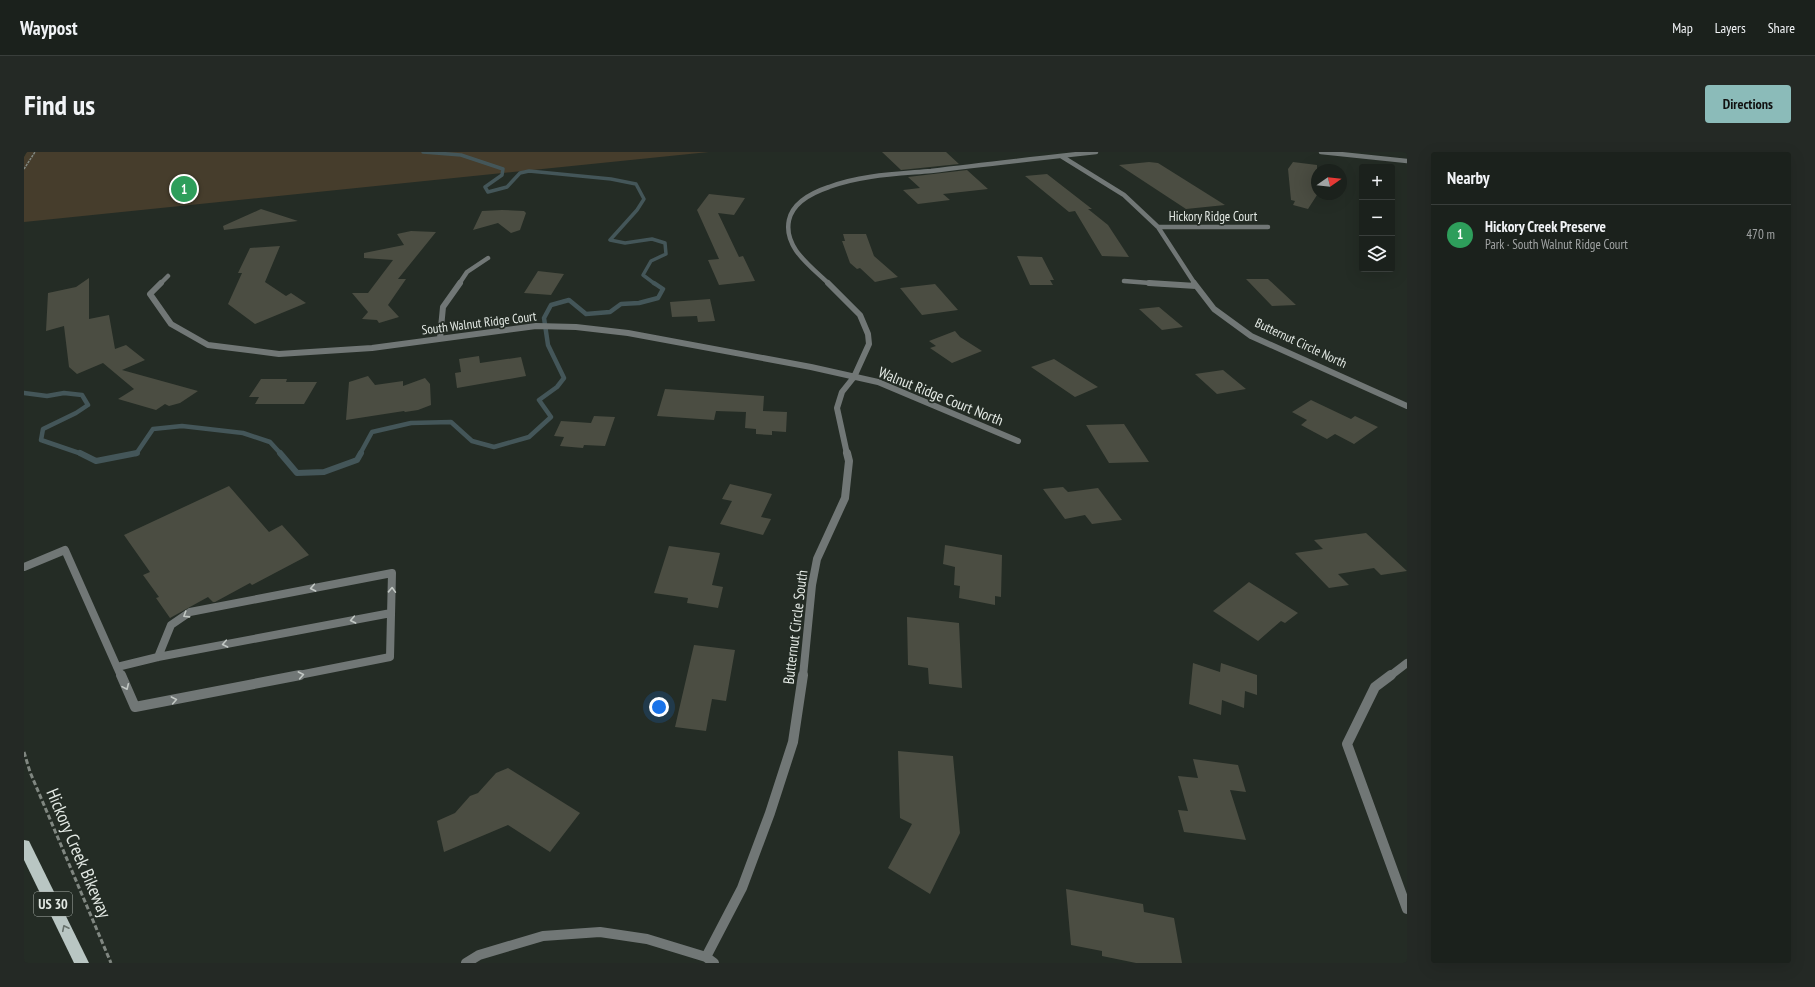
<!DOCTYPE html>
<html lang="en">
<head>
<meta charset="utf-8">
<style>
	body { margin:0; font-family:"PT Sans Narrow",sans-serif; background:#242925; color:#f1f3f6 }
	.controls { position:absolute; right:12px; top:12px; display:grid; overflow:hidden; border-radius:4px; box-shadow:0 4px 16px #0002 }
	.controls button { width:36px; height:36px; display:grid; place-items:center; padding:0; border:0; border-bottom:1px solid #393e3b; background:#1b211c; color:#f1f3f6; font:20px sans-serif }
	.compass { position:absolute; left:1287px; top:12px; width:36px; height:36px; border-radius:50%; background:#1b211c; box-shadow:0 4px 16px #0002; rotate:76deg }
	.you { position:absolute; left:635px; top:555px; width:14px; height:14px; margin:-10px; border:3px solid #fff; border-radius:50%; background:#1a73e8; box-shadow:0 0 0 6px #1a73e833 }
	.badge { display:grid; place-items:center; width:26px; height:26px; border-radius:50%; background:#8bbbb9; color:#fff; font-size:13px; font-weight:700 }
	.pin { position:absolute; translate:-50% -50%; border:2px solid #fff; box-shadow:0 1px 4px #0006 }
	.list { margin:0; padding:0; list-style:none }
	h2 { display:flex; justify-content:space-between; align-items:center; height:52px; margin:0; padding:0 16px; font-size:17px }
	h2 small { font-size:13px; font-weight:400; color:#a0a3a3 }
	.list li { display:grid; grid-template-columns:26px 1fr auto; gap:12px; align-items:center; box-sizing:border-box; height:60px; padding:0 16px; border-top:1px solid #393e3b }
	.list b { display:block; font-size:15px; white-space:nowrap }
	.list p { margin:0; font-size:13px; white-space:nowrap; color:#a0a3a3 }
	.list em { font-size:13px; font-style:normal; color:#a0a3a3 }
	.icon { flex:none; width:22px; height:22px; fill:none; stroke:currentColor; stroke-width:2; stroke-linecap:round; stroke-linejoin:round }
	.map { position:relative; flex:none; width:1383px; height:811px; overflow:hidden; border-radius:4px }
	header { display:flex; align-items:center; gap:24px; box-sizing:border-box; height:56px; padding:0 20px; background:#1b211c; border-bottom:1px solid #393e3b }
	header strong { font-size:19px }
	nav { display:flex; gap:22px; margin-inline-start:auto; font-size:14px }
	.intro { display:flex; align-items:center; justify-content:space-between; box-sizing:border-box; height:96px; padding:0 24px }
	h1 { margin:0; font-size:28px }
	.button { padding:10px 18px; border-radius:4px; background:#8bbbb9; color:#111; font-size:14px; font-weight:700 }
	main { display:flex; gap:24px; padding:0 24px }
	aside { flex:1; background:#1b211c; border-radius:4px; box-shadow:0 4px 16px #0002 }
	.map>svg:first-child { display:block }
	.green { fill:#463d2c }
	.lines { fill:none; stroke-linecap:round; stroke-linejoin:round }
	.stream-far2 { stroke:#445659; stroke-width:3.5 }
	.stream-far1 { stroke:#445659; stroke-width:4.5 }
	.stream { stroke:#445659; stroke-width:6 }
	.building { fill:#4b4d42 }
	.path-far1 { stroke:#808781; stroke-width:1.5; stroke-dasharray:2.5 1; stroke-linecap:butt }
	.path { stroke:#808781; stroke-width:3; stroke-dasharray:5 2.5; stroke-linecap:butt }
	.lane-far1 { stroke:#717776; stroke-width:8 }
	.lane { stroke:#717776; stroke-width:10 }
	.street-far3 { stroke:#717776; stroke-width:4.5 }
	.street-far2 { stroke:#717776; stroke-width:6 }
	.street-far1 { stroke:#717776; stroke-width:8 }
	.street { stroke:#717776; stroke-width:10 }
	.primary { fill:#b9c6c3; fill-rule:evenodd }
	.oneway { stroke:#c1c7c3 }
	.oneway2 { stroke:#67716c }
	.labels { text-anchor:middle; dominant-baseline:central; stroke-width:3.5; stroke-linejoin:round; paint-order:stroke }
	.far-street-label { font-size:13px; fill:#e3e9e4; stroke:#242c25 }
	.shield { fill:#242c25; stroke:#aab0ab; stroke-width:1 }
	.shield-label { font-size:14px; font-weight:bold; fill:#e3e9e4 }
	.street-label { font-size:15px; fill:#e3e9e4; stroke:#242c25 }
	.near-street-label { font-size:18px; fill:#e3e9e4; stroke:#242c25 }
</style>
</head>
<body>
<header>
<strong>Waypost</strong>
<nav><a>Map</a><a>Layers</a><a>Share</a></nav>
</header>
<div class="intro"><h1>Find us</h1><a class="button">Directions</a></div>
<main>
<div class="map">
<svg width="1383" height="811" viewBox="0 0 1383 811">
	<rect width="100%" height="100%" fill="#242c25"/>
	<path class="green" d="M3 0H685L0 70V5Z"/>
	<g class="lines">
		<path class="stream-far2" d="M399 0 437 3 479 17 478 23 461 35 464 40 483 35 496 21 505 19 587 27 612 32 620 47 613 58 586 88 601 91 628 87 641 91 642 102 627 109 619 123 631 132"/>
		<path class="stream-far1" d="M0 241 23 244 40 241 58 243 64 253 52 261 19 277 17 288 58 302
			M112 302 129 277 158 274 219 281 246 290 257 302
			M336 302 348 280 387 271 427 270 448 289 470 295 505 285 527 265 515 248 533 235 540 226 524 193 520 166 527 153 545 148 562 162 586 160 597 152 615 151 634 146 639 137 630 131"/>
		<path class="stream" d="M56 301 72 309 113 301
			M256 301 273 321 300 320 333 308 337 301"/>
	</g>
	<path class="building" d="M858 0H922L935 12 877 18Z
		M1125 10 1134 11 1201 53 1162 57 1095 13Z
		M1269 10 1293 13V43L1284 57 1269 53 1271 49 1267 48 1264 17Z
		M943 18 964 37 919 42 926 48 894 52 879 38 896 36 884 25Z
		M1023 22 1068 57H1064L1084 73 1105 105 1078 104 1051 59 1045 60 1001 24Z
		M685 42 721 46 710 63 694 61 715 105 719 104 731 129 695 133 684 108 695 107 673 58Z
		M237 57 274 69 200 78 199 74Z
		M478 58 500 59 502 61 496 78 487 81 474 71 449 78 458 59Z
		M387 79 412 80 374 127H382L364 153 375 165 355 171 353 168 338 167 344 160 328 141H344L369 108 340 106V101L380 93 373 82Z
		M819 82H842L850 104 874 125 851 130 836 116 833 117 826 111 818 89H821Z
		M256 94 241 130 262 144 267 141 282 151 231 172 204 152 218 121H214L226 96Z
		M993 104 1018 105 1030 128H1026L1029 133H1006Z
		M514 119 540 122 527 143 500 141Z
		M65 126V167L85 163 91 197 102 193 121 208 98 218 174 239 156 251 145 254 141 252 132 258 94 247 110 237 79 211 53 222 45 215 40 174 22 179 24 141 52 135Z
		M1222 127H1244L1272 153 1248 154Z
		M911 132 934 158 898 163 876 136Z
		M686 147 691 169 674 170 673 164 648 165 646 150Z
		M1135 155 1159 175 1138 178 1115 157Z
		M931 179 936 185 958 199 928 211 906 196 912 194 905 189Z
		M455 204 456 211 497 205 502 224 433 236 431 221 437 220 435 207Z
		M1030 207 1074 235 1051 245 1007 215Z
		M1199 218 1222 237 1193 242 1171 222Z
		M344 224 351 233 379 229V234L401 226 406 232 407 253 394 258 381 260 380 259 322 268 325 230Z
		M237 227H263L262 230H293L280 252H231L235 245H225Z
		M641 237 740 244 739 259 763 260 762 280 748 279V283L732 282V277L721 276 722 260 692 259 690 268 633 264Z
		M1287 248 1327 267 1331 264 1354 275 1330 292 1311 282 1303 287 1277 273 1283 268 1268 260Z
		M570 264 591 265 581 294 560 293 559 296 536 294 540 285 530 284 537 269 567 271Z
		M1100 272 1125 310 1085 311 1062 273Z
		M706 332 748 342 737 365 747 367 739 383 696 372 708 349 698 347Z
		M205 334 245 380 258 373 285 403 228 433 226 431 191 450H189L184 445 146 466 132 446 135 445 119 423 126 420 100 383Z
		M1039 335 1044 340 1074 336 1098 368 1068 372 1061 363 1041 367 1019 337Z
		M1342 381 1383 419 1357 423 1350 416 1314 422 1325 433 1305 436 1271 401 1299 397 1290 388Z
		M921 393 978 403 977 445 971 444V453L935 446 936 434 930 433 931 415 919 412Z
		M645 394 696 401 688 433 699 435 694 456 663 451 664 446 630 441Z
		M1225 430 1274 461 1261 471 1257 469 1234 489 1189 459Z
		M883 465 935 471 938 536 905 532 904 516 884 513Z
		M670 493 711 498 702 549 688 547 682 579 651 575Z
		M1169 511 1196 520 1197 511 1233 523V543L1221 539 1220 556 1198 548 1197 563 1165 552Z
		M874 599 929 604 936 681 906 742 864 716 888 672 876 666Z
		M1169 607 1214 613 1222 640 1206 638 1222 688 1160 680 1154 658 1164 659 1154 624 1174 626Z
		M484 616 556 661 526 700 484 673 420 700 413 669 431 661 446 644 454 641 472 621Z
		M1042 737 1119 752 1120 760 1150 766 1158 811H1112L1078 804V799L1047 793Z"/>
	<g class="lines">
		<path class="path-far1" d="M0 17 11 0"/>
		<path class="path" d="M0 600 6 620 87 811"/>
		<path class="lane-far1" d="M0 415 41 398 97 524
			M134 505 147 473 166 460 368 421 366 505 270 524
			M93 515 134 505 367 461"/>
		<path class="lane" d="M97 523 111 555 276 523"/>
		<path class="street-far3" d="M1297 0 1383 9
			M1037 4 1100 43 1134 75 1171 132
			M1134 75H1244
			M1100 129 1139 132
			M136 132 144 124
			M435 132 443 120 464 106
			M805 132C788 115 759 96 765 68 769 50 790 40 805 35 837 23 873 22 907 19 962 12 1017 6 1072 0"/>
		<path class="street-far2" d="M137 131 126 142 147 172 184 193 255 202 348 196 512 174 552 175 604 181 787 215 854 230 994 289
			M804 131 836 163 844 182 845 192 830 225 818 240 813 256 823 302
			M1125 131 1172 134
			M1170 131 1190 157 1227 184 1383 254
			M416 186 419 155 436 131"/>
		<path class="street-far1" d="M779 524 788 433 793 407 821 346 825 309 823 301
			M1366 524 1383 511"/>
		<path class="street" d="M1367 523 1351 535 1323 592 1383 757
			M682 805 718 736 746 661 769 590 779 523
			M442 811 455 803 519 784 576 780 623 787 682 805 690 811"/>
		<path class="primary" d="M0 688 5 689 65 811H50L0 708Z"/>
	</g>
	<defs><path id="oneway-chevron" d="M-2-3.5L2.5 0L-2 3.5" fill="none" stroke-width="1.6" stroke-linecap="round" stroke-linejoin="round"/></defs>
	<g class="oneway">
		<use href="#oneway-chevron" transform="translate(289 436) rotate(169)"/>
		<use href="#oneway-chevron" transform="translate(368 438) rotate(-88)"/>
		<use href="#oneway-chevron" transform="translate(162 463) rotate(148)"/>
		<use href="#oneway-chevron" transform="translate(329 468) rotate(169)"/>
		<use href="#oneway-chevron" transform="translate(201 492) rotate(169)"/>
		<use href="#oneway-chevron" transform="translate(277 523) rotate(-11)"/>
		<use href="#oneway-chevron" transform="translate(102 535) rotate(66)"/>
		<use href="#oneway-chevron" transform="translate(150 548) rotate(-11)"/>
	</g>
	<use class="oneway2" href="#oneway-chevron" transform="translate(41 776) rotate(-116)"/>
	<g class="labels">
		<g class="far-street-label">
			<text x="1189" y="64">Hickory Ridge Court</text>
			<text transform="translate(455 171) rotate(-7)">South Walnut Ridge Court</text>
			<text transform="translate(1277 191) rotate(25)">Butternut Circle North</text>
		</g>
		<rect class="shield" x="10" y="740" width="38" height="24" rx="3"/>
		<g class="shield-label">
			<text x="29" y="752">US 30</text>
		</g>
		<g class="street-label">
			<text transform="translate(917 244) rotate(22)">Walnut Ridge Court North</text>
			<text transform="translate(771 475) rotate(-83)">Butternut Circle South</text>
		</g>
		<g class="near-street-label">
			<text transform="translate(55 701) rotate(67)">Hickory Creek Bikeway</text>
		</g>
	</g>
</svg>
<div class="controls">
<button>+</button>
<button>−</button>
<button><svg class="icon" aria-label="layers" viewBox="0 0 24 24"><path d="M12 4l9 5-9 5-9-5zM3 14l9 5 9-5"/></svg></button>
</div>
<svg class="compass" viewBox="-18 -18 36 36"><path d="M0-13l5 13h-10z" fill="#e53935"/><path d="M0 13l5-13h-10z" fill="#a0a3a3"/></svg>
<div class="you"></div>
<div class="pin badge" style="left:160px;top:37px;background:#2e9e5b">1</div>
</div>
<aside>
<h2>Nearby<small></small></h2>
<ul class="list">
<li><span class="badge" style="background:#2e9e5b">1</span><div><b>Hickory Creek Preserve</b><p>Park · South Walnut Ridge Court</p></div><em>470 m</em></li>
</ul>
</aside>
</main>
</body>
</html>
